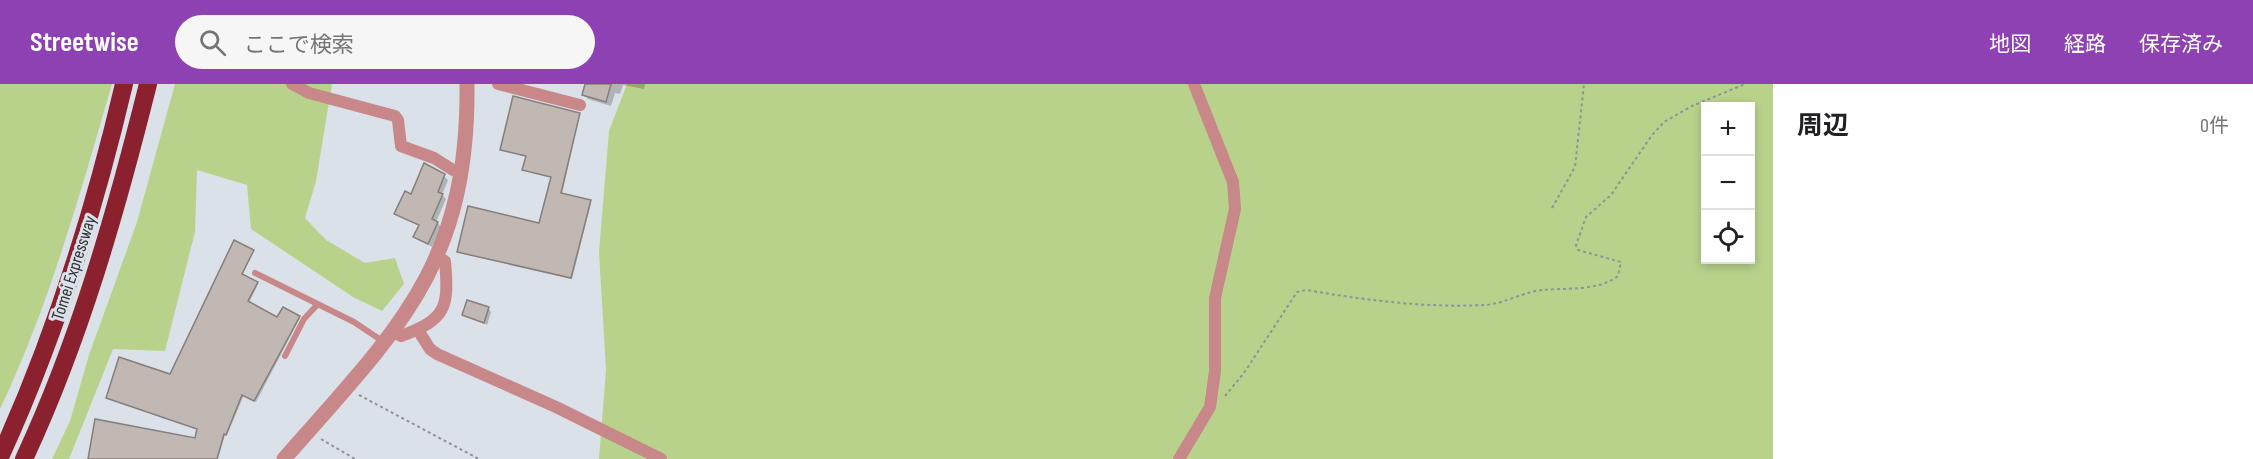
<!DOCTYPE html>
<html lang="ja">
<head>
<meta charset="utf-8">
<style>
	body { margin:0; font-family:"Sofia Sans Condensed","Noto Sans JP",sans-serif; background:#f6f6f6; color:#202124 }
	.controls { position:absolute; right:18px; top:18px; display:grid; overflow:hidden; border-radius:0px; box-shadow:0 3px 9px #0003 }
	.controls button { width:54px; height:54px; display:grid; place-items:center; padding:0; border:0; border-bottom:2px solid #e0e0e0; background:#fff; color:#202124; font:30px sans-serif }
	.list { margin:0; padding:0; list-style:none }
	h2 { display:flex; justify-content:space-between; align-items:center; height:78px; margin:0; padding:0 24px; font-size:26px }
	h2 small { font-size:20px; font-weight:400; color:#757577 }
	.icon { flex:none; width:33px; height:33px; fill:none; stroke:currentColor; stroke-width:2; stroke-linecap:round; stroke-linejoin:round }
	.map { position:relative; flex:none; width:1773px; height:375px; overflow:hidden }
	header { display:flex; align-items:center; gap:36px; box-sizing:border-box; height:84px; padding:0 30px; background:#8d41b2; color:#fff }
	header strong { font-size:28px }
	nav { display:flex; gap:33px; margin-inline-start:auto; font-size:21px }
	.search { width:420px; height:54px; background:#f6f6f6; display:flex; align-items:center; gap:15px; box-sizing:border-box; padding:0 21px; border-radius:33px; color:#757577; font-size:22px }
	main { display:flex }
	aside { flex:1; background:#fff }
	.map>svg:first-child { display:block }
	.green { fill:#b9d28b; fill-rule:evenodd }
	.shadow { fill:#0003 }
	.building { fill:#c1b8b4; stroke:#867e7a; stroke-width:1.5 }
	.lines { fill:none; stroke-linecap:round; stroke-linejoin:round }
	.path { stroke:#8f9398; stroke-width:2; stroke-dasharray:3 3; stroke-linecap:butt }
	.service { stroke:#c88788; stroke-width:6 }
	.minor { stroke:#c88788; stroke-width:12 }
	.tertiary { stroke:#c88788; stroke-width:15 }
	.motorway { stroke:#8b202e; stroke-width:18 }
	.labels { text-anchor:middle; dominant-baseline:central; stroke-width:6; stroke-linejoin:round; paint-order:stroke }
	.street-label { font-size:18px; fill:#303335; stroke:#dbe1e8 }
</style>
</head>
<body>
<header>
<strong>Streetwise</strong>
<div class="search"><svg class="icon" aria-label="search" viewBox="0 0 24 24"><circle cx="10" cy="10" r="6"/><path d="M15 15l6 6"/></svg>ここで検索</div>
<nav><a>地図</a><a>経路</a><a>保存済み</a></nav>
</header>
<main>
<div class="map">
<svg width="1773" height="375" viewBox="0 0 1773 375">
	<rect width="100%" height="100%" fill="#dbe1e8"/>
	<path class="green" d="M0 0H112C80 110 49 222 0 325Z
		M175 0H332L316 97 305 134 326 156 365 179 395 174 404 200 382 227 353 213 251 145 247 101 197 86 195 148 165 267 113 265 69 375H52L70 337 89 271 137 138Z
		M627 0H1773V375H599L606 286 599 168 609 47ZM1706 22H1750V176H1706Z"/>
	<path class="shadow" d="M586 0H645L644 5 623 1 620 10 615 9 611 22 588 15 583 10Z
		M580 30 562 110 591 119 572 195 460 169 541 141 552 94 525 87 527 73 503 67Z
		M444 92 448 96 442 111 446 115 436 138 442 143 432 163 415 153 420 142 396 129 411 112Z
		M253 168 242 192 258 200 249 219 278 235 300 234 256 318 244 311 227 351H225L218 375H89L196 356 199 345 171 292Z
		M488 224 491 228 487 241 464 231Z"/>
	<path class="building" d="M585 0H611L606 18 582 11Z
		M513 12 580 29 561 109 591 116 571 194 457 168 468 122 539 139 551 93 522 86 526 72 500 66Z
		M424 79 445 90 438 108 443 110 432 135 438 138 428 160 413 153 419 141 394 130 405 107 411 110Z
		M234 156 254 166 242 190 258 198 248 217 277 233 283 223 300 232 254 317 242 311 226 351 224 350 217 375H88L95 335 195 354 197 345 106 314 119 273 170 290Z
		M467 216 489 223 484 239 462 231Z"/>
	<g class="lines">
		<path class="path" d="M1552 124 1575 83 1584 0
			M359 311 479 375
			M1225 312 1244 289 1297 208 1306 206C1365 216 1424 224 1484 221 1504 220 1523 208 1542 206 1566 204 1599 207 1618 192L1621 178 1578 166 1576 161 1586 133 1611 111 1652 51 1664 38 1692 22 1745 0
			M321 355 355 375"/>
		<path class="service" d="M255 189 354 238 384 258
			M285 272 304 235 317 221"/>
		<path class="minor" d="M292 0 309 9 395 32 398 36 401 62 434 74 453 86 462 88
			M498 0 580 21
			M418 246 430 265 437 270 556 323 661 375
			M394 247 401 252C447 235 449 223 445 177L437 173
			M1179 375 1210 323 1215 287V214L1235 125 1233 98 1194 0"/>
		<path class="tertiary" d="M284 375C396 247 469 183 467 0"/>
		<path class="motorway" d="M0 373C55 253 94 128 124 0
			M24 375C80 255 116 128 148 0"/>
	</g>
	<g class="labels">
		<g class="street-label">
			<text transform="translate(74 184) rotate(-72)">Tomei Expressway</text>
		</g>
	</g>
</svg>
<div class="controls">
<button>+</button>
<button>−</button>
<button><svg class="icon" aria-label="locate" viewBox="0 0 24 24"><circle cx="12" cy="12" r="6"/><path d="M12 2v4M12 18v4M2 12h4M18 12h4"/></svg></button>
</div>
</div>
<aside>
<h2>周辺<small>0件</small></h2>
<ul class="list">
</ul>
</aside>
</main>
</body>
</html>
